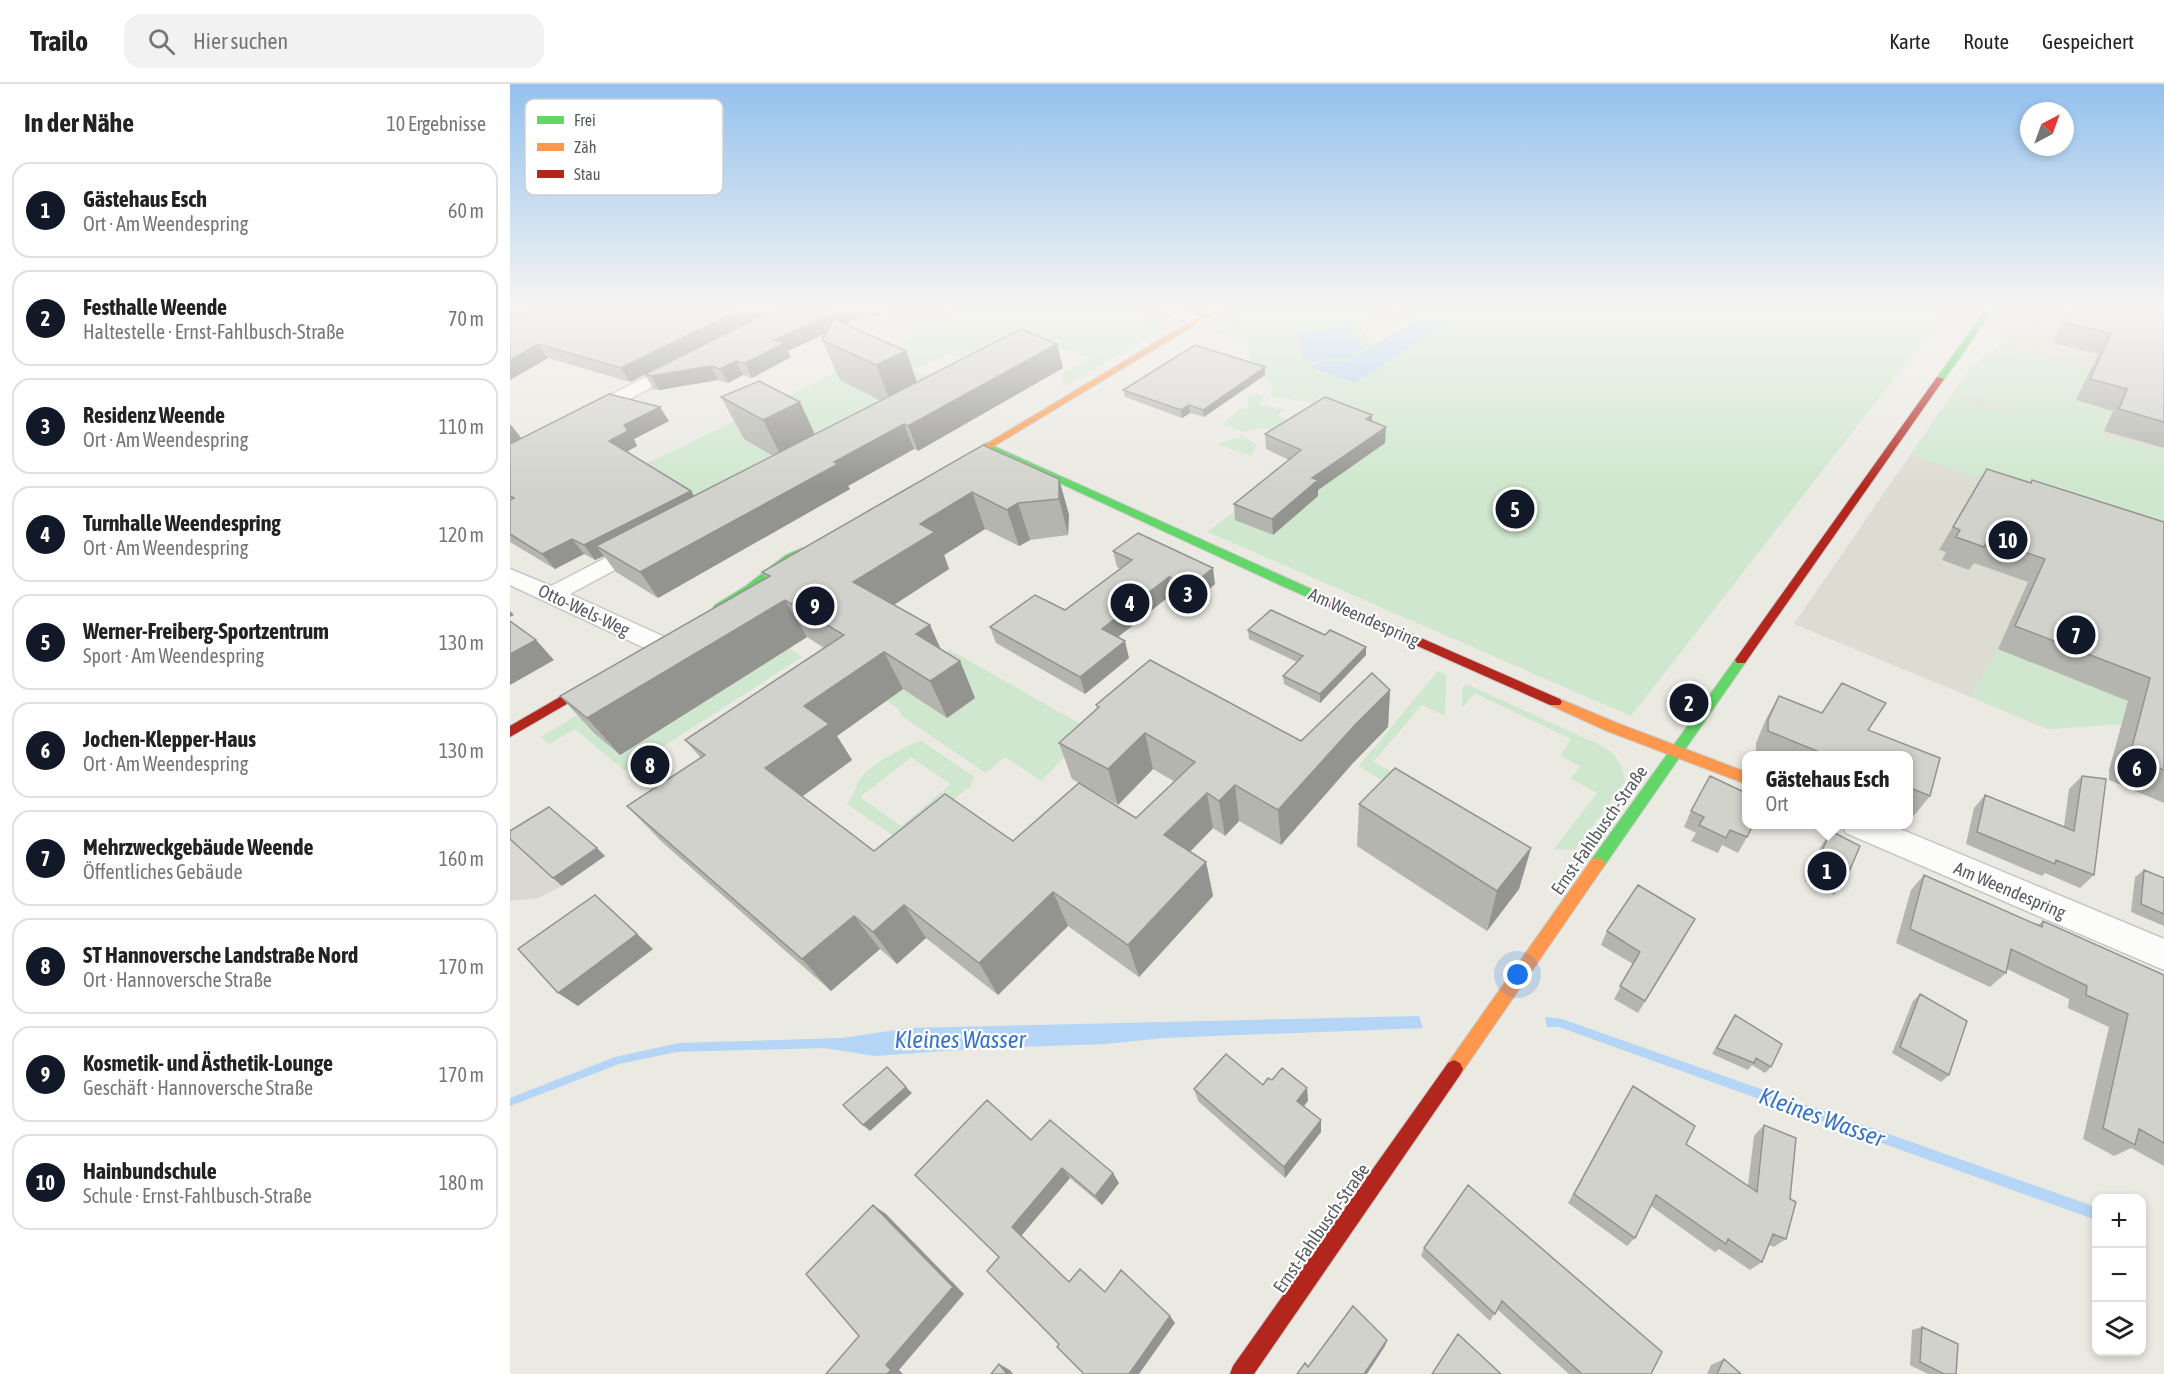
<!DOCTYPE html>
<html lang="de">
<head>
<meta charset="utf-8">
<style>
	body { margin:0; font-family:"Asap Condensed",sans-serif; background:#f2f2f2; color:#222 }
	.controls { position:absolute; right:18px; bottom:18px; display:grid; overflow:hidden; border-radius:12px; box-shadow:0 3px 9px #0003 }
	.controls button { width:54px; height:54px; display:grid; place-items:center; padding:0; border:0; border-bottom:2px solid #e0e0e0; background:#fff; color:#222; font:30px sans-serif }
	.compass { position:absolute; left:1510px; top:18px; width:54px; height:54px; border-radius:50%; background:#fff; box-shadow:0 3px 9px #0003; rotate:41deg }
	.you { position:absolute; left:1008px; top:891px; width:21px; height:21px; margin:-15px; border:4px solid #fff; border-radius:50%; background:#1a73e8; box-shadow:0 0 0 9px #1a73e833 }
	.badge { display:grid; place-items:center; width:39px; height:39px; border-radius:50%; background:#111827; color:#fff; font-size:20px; font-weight:700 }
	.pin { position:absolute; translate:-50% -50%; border:3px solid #fff; box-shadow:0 2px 6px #0006 }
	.popup { position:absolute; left:1232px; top:667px; width:171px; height:78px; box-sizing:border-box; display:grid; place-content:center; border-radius:12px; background:#fff; filter:drop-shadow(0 2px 4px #0005); font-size:20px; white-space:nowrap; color:#767676 }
	.popup b { font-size:22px; color:#222 }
	.popup::after { content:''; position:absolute; left:50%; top:100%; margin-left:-12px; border:12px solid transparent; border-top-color:#fff }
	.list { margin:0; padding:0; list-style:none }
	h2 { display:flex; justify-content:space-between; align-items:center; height:78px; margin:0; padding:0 24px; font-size:26px }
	h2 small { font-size:20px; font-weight:400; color:#767676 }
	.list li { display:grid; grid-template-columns:39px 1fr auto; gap:18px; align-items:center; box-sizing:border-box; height:96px; margin:0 12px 12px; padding:0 12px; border:2px solid #e0e0e0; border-radius:18px }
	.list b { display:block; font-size:22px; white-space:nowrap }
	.list p { margin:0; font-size:20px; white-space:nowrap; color:#767676 }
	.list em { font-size:20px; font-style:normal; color:#767676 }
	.icon { flex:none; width:33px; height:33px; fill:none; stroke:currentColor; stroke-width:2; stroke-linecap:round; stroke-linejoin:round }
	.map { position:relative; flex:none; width:1654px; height:1290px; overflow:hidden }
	header { display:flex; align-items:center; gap:36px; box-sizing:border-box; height:84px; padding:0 30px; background:#fff; border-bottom:2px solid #e0e0e0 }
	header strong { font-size:28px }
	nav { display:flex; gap:33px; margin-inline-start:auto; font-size:21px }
	.search { width:420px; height:54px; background:#f2f2f2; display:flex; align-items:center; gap:15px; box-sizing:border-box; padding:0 21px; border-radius:18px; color:#767676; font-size:22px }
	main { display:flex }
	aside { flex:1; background:#fff }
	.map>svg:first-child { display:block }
	.industrial { fill:#d9d8d2 }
	.education { fill:#dcdcd2 }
	.green { fill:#cfe7ce; fill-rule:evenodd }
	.sand { fill:#f4efd5 }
	.water { fill:#b4d5f6 }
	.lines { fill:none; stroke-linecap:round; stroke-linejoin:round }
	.stream { stroke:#b4d5f6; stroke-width:7 }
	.street-casing { stroke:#c7c8c6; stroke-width:3 }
	.fast-casing { stroke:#c7c8c7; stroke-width:2 }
	.slow-casing { stroke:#c7c8c7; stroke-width:2 }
	.jam-casing { stroke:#c7c8c7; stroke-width:2 }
	.street { fill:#fcfcfb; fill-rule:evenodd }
	.fast { fill:#63d668; fill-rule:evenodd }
	.slow { fill:#ff974d; fill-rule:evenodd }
	.jam { fill:#b3261e; fill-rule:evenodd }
	.wall { fill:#b5b5b0; fill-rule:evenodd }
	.shaded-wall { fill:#939390 }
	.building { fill:#d2d2cd; stroke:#939390; stroke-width:1.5 }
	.labels { text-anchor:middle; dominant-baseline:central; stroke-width:4.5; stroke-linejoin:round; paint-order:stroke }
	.street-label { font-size:18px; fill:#585c61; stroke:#fff }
	.near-water-label { font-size:24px; font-style:italic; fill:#3974c9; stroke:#fff }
	.key { fill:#fff; stroke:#cdced0; stroke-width:1.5 }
	.key-label { font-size:16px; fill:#585c61 }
</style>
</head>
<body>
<header>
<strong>Trailo</strong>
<div class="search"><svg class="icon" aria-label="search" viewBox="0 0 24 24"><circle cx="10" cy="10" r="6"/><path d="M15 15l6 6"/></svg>Hier suchen</div>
<nav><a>Karte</a><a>Route</a><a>Gespeichert</a></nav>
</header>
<main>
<aside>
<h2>In der Nähe<small>10 Ergebnisse</small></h2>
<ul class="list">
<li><span class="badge">1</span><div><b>Gästehaus Esch</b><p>Ort · Am Weendespring</p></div><em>60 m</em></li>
<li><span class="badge">2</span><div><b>Festhalle Weende</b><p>Haltestelle · Ernst-Fahlbusch-Straße</p></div><em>70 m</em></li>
<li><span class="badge">3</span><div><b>Residenz Weende</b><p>Ort · Am Weendespring</p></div><em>110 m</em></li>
<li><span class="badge">4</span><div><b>Turnhalle Weendespring</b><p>Ort · Am Weendespring</p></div><em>120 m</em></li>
<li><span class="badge">5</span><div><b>Werner-Freiberg-Sportzentrum</b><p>Sport · Am Weendespring</p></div><em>130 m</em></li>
<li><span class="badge">6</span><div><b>Jochen-Klepper-Haus</b><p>Ort · Am Weendespring</p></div><em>130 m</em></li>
<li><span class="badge">7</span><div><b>Mehrzweckgebäude Weende</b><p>Öffentliches Gebäude</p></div><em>160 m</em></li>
<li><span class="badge">8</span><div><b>ST Hannoversche Landstraße Nord</b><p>Ort · Hannoversche Straße</p></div><em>170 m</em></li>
<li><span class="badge">9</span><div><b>Kosmetik- und Ästhetik-Lounge</b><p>Geschäft · Hannoversche Straße</p></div><em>170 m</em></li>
<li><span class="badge">10</span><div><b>Hainbundschule</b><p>Schule · Ernst-Fahlbusch-Straße</p></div><em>180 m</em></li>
</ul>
</aside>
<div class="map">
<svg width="1654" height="1290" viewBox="0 0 1654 1290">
	<rect width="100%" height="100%" fill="#eae9e2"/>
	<path class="industrial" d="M16 751 95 772 52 802 28 814 0 817V757Z"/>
	<path class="education" d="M1528 224H1638L1654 228V656L1608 640 1538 645 1284 540 1460 284 1486 265 1510 226Z"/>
	<path class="green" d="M461 224H607L650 240V245L647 249 554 302 553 290 580 274 535 259 468 280 439 269 404 286 416 292 425 303 366 332 352 326 311 346 323 353 214 412 52 420Z
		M745 224H1439L1121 632 698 448 757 402 783 386 812 320 760 312 763 302 743 283 737 259 707 248Z
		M1487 263 1579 288 1603 327 1593 350 1654 368V467L1525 413 1401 371 1441 312 1510 332 1512 328 1443 308 1460 284Z
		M745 310 754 311 749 321 775 325 767 332 780 336 778 349 749 344 733 348 712 340 731 324 737 325 738 312Z
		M733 352 747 361 741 372 707 360Z
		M231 533 292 573 115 687 65 645 39 660 31 653Z
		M1488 565 1641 626 1654 656 1608 640 1538 645 1461 613Z
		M440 566 581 646 531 697 495 673 476 689 392 632 388 624 373 615Z
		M928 587 936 591 935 632 912 621 863 678 886 690 878 700 849 682Z
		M956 600 1092 662C1108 671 1112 681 1115 698L1065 766 1044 765 1087 709 1061 695 1070 682 1050 672 1061 655 965 609 952 624V604Z
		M411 657 464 693 461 701 402 751 384 752 337 720C344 712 345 704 350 695 358 682 396 661 411 657ZM401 673 441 700 391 742 350 713Z"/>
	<path class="sand" d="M883 225 910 234 864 261 848 241Z"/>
	<path class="water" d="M910 234 934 241 845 299 801 283 810 278 838 277Z
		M837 243 841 253H846L854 264 837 274 795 278 788 249Z
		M909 932 913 944 653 954 597 960 477 964 365 972 314 964 166 968 109 980 0 1022V1014L105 973 169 959 332 954 399 944Z
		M1035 933 1052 935 1586 1123V1136L1049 943H1037Z"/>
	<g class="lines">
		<path class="stream" d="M723 231 734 224"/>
		<g class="street-casing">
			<path id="street" d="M645 224H669L694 234 696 237 688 242 647 227Z
				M171 275 177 276 180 280 177 284 85 334H71L69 330 71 326Z
				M132 455 140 457 143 462 140 467 60 510 157 554 160 560 157 566 148 568 139 566 0 501V485L41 502Z
				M1331 740H1378L1654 855V886L1336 749Z"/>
		</g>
		<g class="fast-casing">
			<path id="fast" d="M1477 224H1485L1433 297H1427L1426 295Z
				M477 359 819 513 821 516 819 519H811L768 500 474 364V360Z
				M293 464 297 465V469C276 479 223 531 205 527L203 524 205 521 236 502 276 471Z
				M1231 572 1237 576 1235 579 1092 785 1087 786 1082 785 1079 780 1082 775 1227 573Z"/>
		</g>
		<g class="slow-casing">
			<path id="slow" d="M703 224H713L466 373 458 371Z
				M1045 613 1107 639 1236 688V700L1097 647 1040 621 1038 618 1040 615Z
				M1087 774 1092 775 1095 780 1092 785 950 991 944 994 938 991 935 985 938 979 1082 775Z"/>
		</g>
		<g class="jam-casing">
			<path id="jam" d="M1427 293 1434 295 1235 579H1227L1225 576 1227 573Z
				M815 512 1050 615 1052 618 1050 621H1040L811 519 809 516 811 513Z
				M93 588 98 590 99 593 98 596 0 653V642Z
				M944 976 950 979 953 985 950 991 744 1290H720L723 1282 938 979Z"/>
		</g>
		<use href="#street" class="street"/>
		<use href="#fast" class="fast"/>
		<use href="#slow" class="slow"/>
		<use href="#jam" class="jam"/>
	</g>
	<path class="wall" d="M0 224H382L366 233 357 230 335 240 396 267 407 298 553 284 408 367 404 365 338 402 340 405 148 514 106 488 94 472 85 476 74 470 45 485 0 458V340L11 354 159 337 124 355 127 362 116 368 181 407 184 412 263 372 234 355 211 313 290 318 305 350 371 317 330 296 312 256 316 249 278 267 281 273 242 294 233 291 218 299 208 296 149 306 143 305 135 290 207 255 120 298 38 274 0 296Z
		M426 224H448L439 229Z
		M1559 224H1654V364L1594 347 1603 327 1566 316 1588 270 1543 259Z
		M755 283V291L694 333 680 329 672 334 615 313 613 306Z
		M862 331V338L875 359 808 406V412L763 451 725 436 724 420 779 376 756 365 755 350Z
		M473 361 549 395 559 431 558 451 520 456 509 462 475 445 434 471 439 485 384 521 420 541 431 565 450 577 465 614 437 634 393 605 327 652 342 676 292 712 364 767 503 757 569 699 562 695 549 659 587 624 586 621 791 657 880 606 878 643 843 679 771 761 729 737 715 752 703 744 680 768 696 778 703 812 629 893 558 842 488 911 416 854 387 880 370 865 321 907 152 758 117 722 191 674 175 656 314 564 297 553 110 671 84 649 50 612 256 494 252 488ZM643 685 665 698 626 734 573 701 608 721Z
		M1477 385 1521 399 1654 438V719L1599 696V686L1618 617 1488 565 1518 498 1464 479 1459 486 1432 476 1436 468 1429 466Z
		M603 467 705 500 682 520 662 510 607 553 619 574 575 610 486 559 480 543 555 526 610 485 607 483Z
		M738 546 815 551 856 571 810 619 774 600 773 592 787 578 739 555Z
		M1332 599 1376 619 1358 646 1430 674 1420 712 1402 734 1398 733V672H1250L1246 670V659L1256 635 1269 612 1312 629Z
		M1572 692 1584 791 1570 804 1535 789 1532 792 1456 760 1464 724 1475 711 1554 742 1559 705Z
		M849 720 1021 764 1009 805 977 847 847 762Z
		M1181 727 1237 753 1228 769 1212 761 1208 769 1181 757 1186 749 1174 743Z
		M1321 747 1335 797 1324 811 1295 797 1311 762Z
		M1634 786 1654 794V842L1621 828 1625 793Z
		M1414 791 1528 841 1533 837 1654 891V1082L1621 1064 1604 1072 1573 1055 1599 943 1558 924 1559 915 1497 885 1496 889 1480 903 1386 859 1401 806Z
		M1097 847 1178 848 1128 929 1104 915 1123 880 1091 861Z
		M1410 910 1439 991 1431 998 1382 969 1403 917Z
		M1225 931 1261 983 1255 989 1242 981 1238 986 1202 970 1220 938Z
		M762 996 797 1004 798 1017 794 1022 811 1048 775 1094 688 1017 684 1005 753 1001Z
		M1123 1002 1176 1060 1238 1101 1244 1052 1254 1041 1280 1115 1276 1155 1264 1163 1259 1161 1252 1178 1240 1186 1209 1165 1205 1168 1141 1122 1125 1154 1117 1162 1058 1119 1116 1013Z
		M521 1056 609 1099 592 1121 560 1094 511 1152 559 1198 595 1208 665 1239 549 1260 489 1173Z
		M914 1164 1141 1290H1059L987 1225 980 1237 911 1172Z
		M1412 1243 1446 1290H1418L1400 1281 1402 1246Z
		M1214 1275 1231 1290H1197L1201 1281Z"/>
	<path class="shaded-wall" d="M0 224H29L0 239Z
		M234 224H268L120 298 111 284Z
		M335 224H355L357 230 278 267 281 273 242 294 235 279 264 256Z
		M363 224H382L366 233Z
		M438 224H448L439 229Z
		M28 260 38 274 0 296V276Z
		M547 260 553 284 408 367 398 342Z
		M396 267 410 308 382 322 366 281Z
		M226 277 233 291 218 299 210 285Z
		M201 282 208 296 149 306 141 292Z
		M755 283V291L694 333 693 326Z
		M290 318 309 360 274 378 253 336Z
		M679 321 680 329 672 334 671 326Z
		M150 323 159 337 124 355 127 362 109 372 99 357 114 341Z
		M862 331V347L856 335Z
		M394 340 404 365 338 402 340 405 148 514 130 488 324 378Z
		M0 341H1L12 355 0 363Z
		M876 343 875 359 808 406V412L763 451 762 435 802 394Z
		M549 395 559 431 558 451 549 415Z
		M181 407 190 422 86 462 94 472 85 476 74 461Z
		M462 408 475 445 434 471 439 485 362 535 343 498 410 440Z
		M508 419 520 456 509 462 497 426Z
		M62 455 74 470 45 485 32 470Z
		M703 484 705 500 682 520 680 503Z
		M659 493 662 510 597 562 592 545Z
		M275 516 297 553 110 671 77 634Z
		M0 527 4 531 0 533Z
		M420 541 436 578 406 550Z
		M26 556 44 576 0 601V570Z
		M615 557 619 574 575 610 570 593Z
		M856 563V571L810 619V610Z
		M374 568 393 605 327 652 342 676 282 720 255 684 294 622Z
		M450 577 465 614 437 634 420 597Z
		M880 606 878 643 843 679 771 761 768 726 844 642Z
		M635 649 643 685 608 721 598 685Z
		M725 701 729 737 715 752 709 717Z
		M697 709 703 744 662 786 654 751Z
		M87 764 95 772 52 802 43 794Z
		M1021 764 1009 805 977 847 987 807Z
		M696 778 703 812 629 893 618 861Z
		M543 808 558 842 488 911 469 879Z
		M85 811 102 826 143 865 68 922 48 909Z
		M394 821 416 854 387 880 363 848Z
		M344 832 370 865 321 907 292 875Z
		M396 1003 402 1009 360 1047 353 1041Z
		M797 1004 798 1017 788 1029 787 1017Z
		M811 1036V1048L775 1094 774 1083Z
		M552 1084 560 1094 511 1152 502 1143Z
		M603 1089 609 1099 592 1121 585 1112Z
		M363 1121 376 1130 454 1210 389 1286 393 1290H377Z
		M660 1232 665 1239 629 1290H619Z
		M877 1256 875 1262 857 1290H854Z
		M489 1280 500 1286 503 1290H497Z"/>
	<path class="building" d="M23 224H234L111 284 28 260 0 276V236Z
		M268 224H335L264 256 275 259 235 279 226 277 210 285 201 282 141 292 135 290Z
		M1562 224H1654V338L1609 325 1617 305 1580 295 1601 249 1555 239Z
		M324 235 396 267 366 281 312 256Z
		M511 245 547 260 398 342 394 340 324 378 328 380 130 488 86 462Z
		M685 261 755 283 693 326 679 321 671 326 613 306Z
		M249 297 290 318 253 336 211 313Z
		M99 310 150 323 114 341 118 347 99 357 181 407 74 461 62 455 32 470 0 450V416L4 414 0 412V360Z
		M815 313 862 331 856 335 876 343 802 394 808 396 762 435 724 420 791 366 755 350Z
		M473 361 549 395V415L508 419 497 426 462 408 410 440 425 448 343 498 420 541 406 550 450 577 420 597 374 568 294 622 319 640 255 684 364 767 435 710 503 757 569 699 626 734 685 678 635 649 598 685 549 659 589 623 586 621 640 576 791 657 862 589 880 606 844 642 768 726 725 701 709 717 697 709 654 751 696 778 618 861 543 808 469 879 394 821 363 848 344 832 292 875 117 722 195 671 175 656 334 551 275 516 77 634 50 612 260 492 252 488Z
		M1477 385 1521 399 1522 396 1654 438V686L1622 673V663L1640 594 1505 542 1535 475 1478 456 1474 463 1446 453 1450 446 1443 443Z
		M628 449 703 484 680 503 659 493 592 545 615 557 570 593 480 543 525 511 555 526 622 476 603 467Z
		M761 526 815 551 820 546 856 563 810 610 773 592 793 572 738 546Z
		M0 537 26 556 0 570Z
		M1332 599 1376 619 1358 646 1430 674 1420 712 1398 703V672H1319L1258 647V636L1269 612 1312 629Z
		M885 684 1021 764 987 807 849 720Z
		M1200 692 1236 709V741H1243L1237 753 1220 746 1216 754 1189 741 1194 733 1181 727Z
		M1572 692 1596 695 1584 791 1546 776 1545 780 1467 748 1475 711 1564 747Z
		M39 723 87 764 43 794 0 755V747Z
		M1321 747 1350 762 1335 797 1305 782Z
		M1634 786 1654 794V830L1631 820Z
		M1414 791 1532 843 1533 837 1654 891V1059L1629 1045 1625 1061 1593 1044 1618 930 1576 911 1577 902 1501 865 1496 889 1400 845Z
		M1128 801 1185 835 1135 917 1110 902 1130 868 1097 847Z
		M85 811 127 850 48 909 8 865Z
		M1410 910 1457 937 1439 991 1390 963Z
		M1225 931 1272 960 1261 983 1246 974 1244 979 1207 964Z
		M716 970 753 1001 758 994 762 996 772 984 797 1004 787 1017 811 1036 774 1083 684 1005Z
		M377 983 396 1003 353 1041 333 1021Z
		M1123 1002 1185 1042 1176 1060 1247 1108 1254 1041 1286 1054 1280 1115 1286 1118 1276 1155 1263 1150 1252 1178 1218 1155 1216 1160 1146 1111 1125 1154 1064 1110Z
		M477 1016 521 1056 540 1036 603 1089 585 1112 552 1084 502 1143 559 1198 570 1185 595 1208 611 1186 660 1232 619 1290H574L547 1263 549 1260 477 1187 489 1173 405 1091Z
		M958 1101 1152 1268 1141 1290H1072L992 1217 985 1230 914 1164Z
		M363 1121 443 1203 376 1281 381 1286 377 1290H316L349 1252 296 1190Z
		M843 1222 877 1256 854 1290H787L795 1279 798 1283Z
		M1412 1243 1448 1260 1446 1290H1434L1410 1278Z
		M948 1250 991 1290H922Z
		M1214 1275 1231 1290H1207Z
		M489 1280 497 1290H481Z"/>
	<linearGradient id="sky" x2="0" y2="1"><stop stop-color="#93c1ee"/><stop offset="0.55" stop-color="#f6f5f2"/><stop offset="1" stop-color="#f6f5f2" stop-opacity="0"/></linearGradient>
	<rect width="1654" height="405" fill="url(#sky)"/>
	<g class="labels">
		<g class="street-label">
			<text transform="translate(74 526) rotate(25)">Otto-Wels-Weg</text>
			<text transform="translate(854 533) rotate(24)">Am Weendespring</text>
			<text transform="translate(1089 746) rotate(-55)">Ernst-Fahlbusch-Straße</text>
			<text transform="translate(1500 806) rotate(23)">Am Weendespring</text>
			<text transform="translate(811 1144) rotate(-55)">Ernst-Fahlbusch-Straße</text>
		</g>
		<g class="near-water-label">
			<text x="450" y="955">Kleines Wasser</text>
			<text transform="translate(1312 1033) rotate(20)">Kleines Wasser</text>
		</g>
	</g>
	<rect x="15" y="15" width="198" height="96" rx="9" class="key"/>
	<rect x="27" y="32" width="27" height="8" fill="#63d668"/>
	<rect x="27" y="59" width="27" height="8" fill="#ff974d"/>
	<rect x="27" y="86" width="27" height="8" fill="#b3261e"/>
	<g class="key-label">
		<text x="64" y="42">Frei</text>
		<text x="64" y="69">Zäh</text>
		<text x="64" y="96">Stau</text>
	</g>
</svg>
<div class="controls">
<button>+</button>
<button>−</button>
<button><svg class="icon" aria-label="layers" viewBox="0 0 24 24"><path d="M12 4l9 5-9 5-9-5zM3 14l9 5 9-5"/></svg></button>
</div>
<svg class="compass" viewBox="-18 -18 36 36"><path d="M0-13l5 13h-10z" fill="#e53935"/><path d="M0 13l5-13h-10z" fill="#767676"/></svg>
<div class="you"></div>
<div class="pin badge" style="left:1317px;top:787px">1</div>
<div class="popup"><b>Gästehaus Esch</b>Ort</div>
<div class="pin badge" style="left:1179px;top:619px">2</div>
<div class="pin badge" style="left:678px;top:510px">3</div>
<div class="pin badge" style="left:620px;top:519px">4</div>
<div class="pin badge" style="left:1005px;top:425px">5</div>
<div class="pin badge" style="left:1627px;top:684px">6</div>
<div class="pin badge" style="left:1566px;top:551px">7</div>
<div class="pin badge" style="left:140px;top:681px">8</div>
<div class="pin badge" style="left:305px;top:522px">9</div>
<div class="pin badge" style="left:1498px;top:456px">10</div>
</div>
</main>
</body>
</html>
